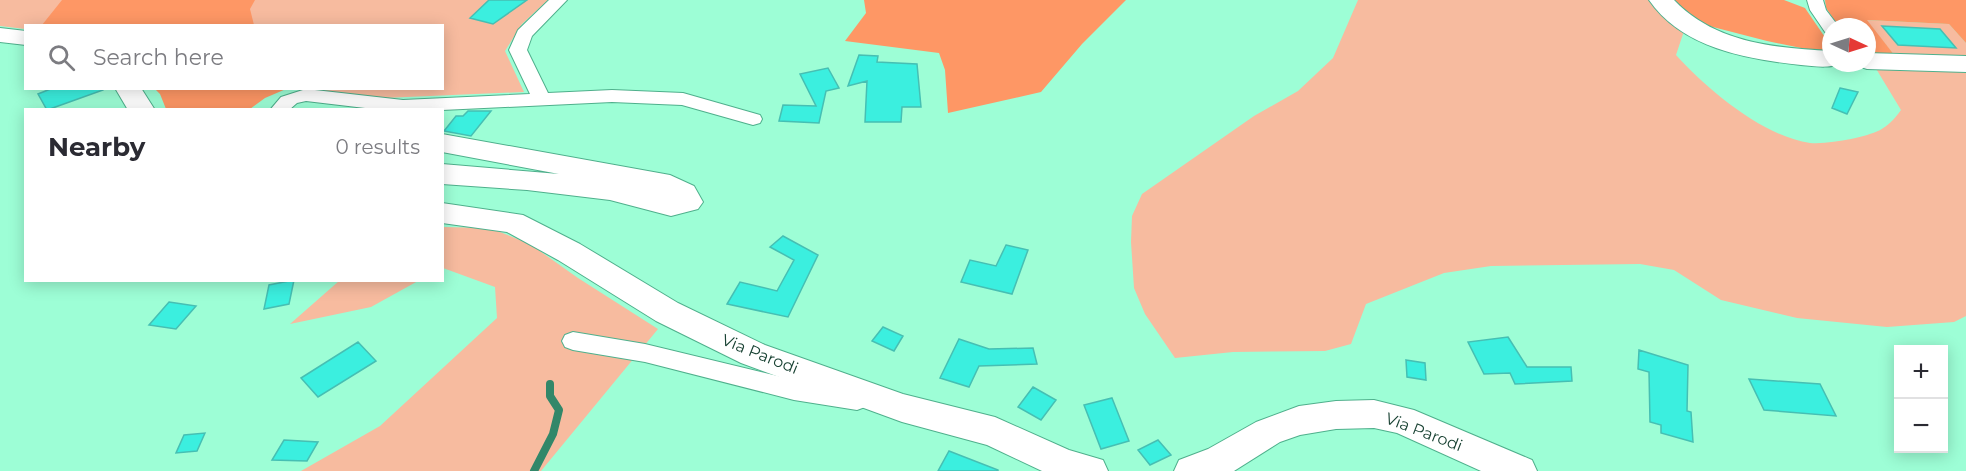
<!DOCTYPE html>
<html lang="en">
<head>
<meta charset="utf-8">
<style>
	body { margin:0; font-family:Montserrat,sans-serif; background:#f2f2f3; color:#2b2b33 }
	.controls { position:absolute; right:18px; bottom:18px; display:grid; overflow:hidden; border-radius:0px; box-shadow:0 3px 15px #0003 }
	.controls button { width:54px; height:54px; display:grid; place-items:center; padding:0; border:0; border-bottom:2px solid #e1e1e2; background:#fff; color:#2b2b33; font:30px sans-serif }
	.compass { position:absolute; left:1822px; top:18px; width:54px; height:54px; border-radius:50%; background:#fff; box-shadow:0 3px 15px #0003; rotate:94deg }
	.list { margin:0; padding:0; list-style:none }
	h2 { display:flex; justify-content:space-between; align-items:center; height:78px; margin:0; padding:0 24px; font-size:26px }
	h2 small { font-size:20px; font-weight:400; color:#7c7c81 }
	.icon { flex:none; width:33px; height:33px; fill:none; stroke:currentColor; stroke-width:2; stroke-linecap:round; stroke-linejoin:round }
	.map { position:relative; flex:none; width:1966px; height:471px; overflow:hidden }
	.search { position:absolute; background:#fff; box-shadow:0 3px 15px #0003; left:24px; top:24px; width:420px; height:66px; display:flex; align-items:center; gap:15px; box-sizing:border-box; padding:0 21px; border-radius:0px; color:#7c7c81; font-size:22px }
	.panel { position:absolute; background:#fff; box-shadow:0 3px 15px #0003; left:24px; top:108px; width:420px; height:174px; border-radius:0px }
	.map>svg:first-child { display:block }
	.green { fill:#f7bb9f }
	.forest { fill:#fe9765 }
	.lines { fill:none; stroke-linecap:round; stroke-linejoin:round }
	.stream { stroke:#328769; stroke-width:8 }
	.building { fill:#3befdf; stroke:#46bfb3; stroke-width:1.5 }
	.street-casing { stroke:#4fb08c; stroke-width:2 }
	.secondary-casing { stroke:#4fb08c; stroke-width:2 }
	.street { fill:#fff; fill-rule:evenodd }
	.secondary { fill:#fff; fill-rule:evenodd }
	.labels { text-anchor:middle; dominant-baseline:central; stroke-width:6; stroke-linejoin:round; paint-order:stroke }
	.street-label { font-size:16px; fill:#194233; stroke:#fff }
</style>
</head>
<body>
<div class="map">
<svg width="1966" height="471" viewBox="0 0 1966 471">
	<rect width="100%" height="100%" fill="#9dfed6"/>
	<path class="green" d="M0 0H548L522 24 505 51 524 92 384 98 303 89 442 88V26H26L25 29 0 26Z
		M1358 0H1652L1684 31 1676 55C1707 89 1762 136 1810 143 1824 144 1838 141 1851 139 1876 133 1886 131 1901 110L1875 67 1966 72V316L1954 322 1887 327 1797 318 1721 300 1674 270 1640 264 1491 266 1444 273 1366 304 1351 344 1325 351 1233 352 1175 358 1145 314 1134 288 1131 242 1132 216 1142 194 1254 116 1298 91 1333 58Z
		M1866 20 1949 24 1966 43V58L1895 56Z
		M443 227 490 228 530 244 578 278 658 329 541 471H301L380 426 497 318 495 287 443 268Z
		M339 281V280L418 281 371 307 290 324Z"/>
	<path class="forest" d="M62 0H255L250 9 254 25H42Z
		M864 0H1126L1082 44 1041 92 948 113 945 70 939 53 845 41 866 13Z
		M1670 0H1784L1805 8 1831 46V51L1806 49 1767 41 1709 26 1686 18Z
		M1825 0H1966V43L1949 24 1867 20 1895 56 1867 54V27H1839L1826 8Z
		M155 89H286L265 98 250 109H166L160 94Z"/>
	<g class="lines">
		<path class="stream" d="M534 471 553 434 559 410 550 396V384"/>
	</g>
	<path class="building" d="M489 0H527L493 24 470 18Z
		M1882 26 1940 29 1956 48 1898 45Z
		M859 55 878 56 877 62 917 64 921 107H902L901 122H865L867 81 848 86Z
		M828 68 839 88 826 91 819 123 779 121 783 105 816 106 800 74Z
		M53 88H103V90L47 110 38 94Z
		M1840 88 1858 92 1847 114 1832 108Z
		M468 111H491L471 136 444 131 456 116H463Z
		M783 236 818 255 788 317 727 304 740 282 777 291 794 260 770 247Z
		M1006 245 1028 250 1012 294 961 282 970 260 996 266Z
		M294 280 289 304 264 309 269 285Z
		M169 302 196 306 176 329 149 325Z
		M883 327 903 336 894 351 872 341Z
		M1508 337 1527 367H1571L1572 381 1515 384 1510 373 1484 374 1468 342Z
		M959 339 989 349 1033 348 1037 364 979 366 969 387 940 378Z
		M358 342 376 361 318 397 301 378Z
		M1639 350 1688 365 1687 411 1691 412 1693 442 1661 433V425L1650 422 1649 372 1638 369Z
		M1406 360 1425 363 1426 380 1407 377Z
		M1749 379 1820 384 1836 416 1764 410Z
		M1033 387 1056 400 1041 420 1018 407Z
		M1112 398 1129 441 1101 449 1084 405Z
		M205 433 197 451 176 453 184 435Z
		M284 440 318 442 307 461 272 460Z
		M1158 440 1171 455 1150 465 1138 450Z
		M949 451 998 470V471H938Z"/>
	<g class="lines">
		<g class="street-casing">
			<path id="street" d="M549 0H567L532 36 527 50 548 93 612 90 683 93 760 115 762 119 760 123 753 125 682 105 612 102 442 110H382L306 101 297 103 289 110H270L281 97 306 89 403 100 530 94 509 50 518 30Z
				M1807 0H1823L1826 10 1839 27H1831V33L1825 32 1810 10Z
				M573 332 645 344 794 380 857 390 865 393 869 400 865 407 857 410 794 400 645 362 573 350 565 347 562 341 565 335Z"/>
		</g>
		<g class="secondary-casing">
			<path id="secondary" d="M1649 0H1674C1715 43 1775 48 1831 51V63H1841C1830 69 1813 66 1801 65 1746 59 1682 48 1649 0Z
				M0 28 26 31V45L0 42Z
				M1867 53 1966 56V72L1867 69 1858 66 1856 63H1867Z
				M115 88H141L155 110H128Z
				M442 134 670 175 694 186 703 202 698 209 671 216 610 200 527 190 442 184V164L559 174 442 152Z
				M442 203 523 215 580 244 678 303 765 345 903 394 995 417 1069 450 1103 460 1108 471H1042L987 445 902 422 741 363 656 321 558 260 507 232 442 223Z
				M1374 400 1414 410 1532 460 1537 471H1481L1397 433 1374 428 1336 429 1300 435 1280 442 1234 471H1174L1179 460 1208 449 1256 422 1299 406 1336 401Z"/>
		</g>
		<use href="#street" class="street"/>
		<use href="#secondary" class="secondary"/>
	</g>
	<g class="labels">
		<g class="street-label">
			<text transform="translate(760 354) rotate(22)">Via Parodi</text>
			<text transform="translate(1424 432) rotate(21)">Via Parodi</text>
		</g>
	</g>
</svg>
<div class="controls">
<button>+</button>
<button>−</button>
</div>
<svg class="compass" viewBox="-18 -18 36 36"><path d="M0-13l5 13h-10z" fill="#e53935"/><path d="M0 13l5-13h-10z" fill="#7c7c81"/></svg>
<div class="search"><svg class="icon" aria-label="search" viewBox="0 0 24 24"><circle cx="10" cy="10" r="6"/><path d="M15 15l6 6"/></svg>Search here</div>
<section class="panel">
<h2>Nearby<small>0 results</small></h2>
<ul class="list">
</ul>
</section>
</div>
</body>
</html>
